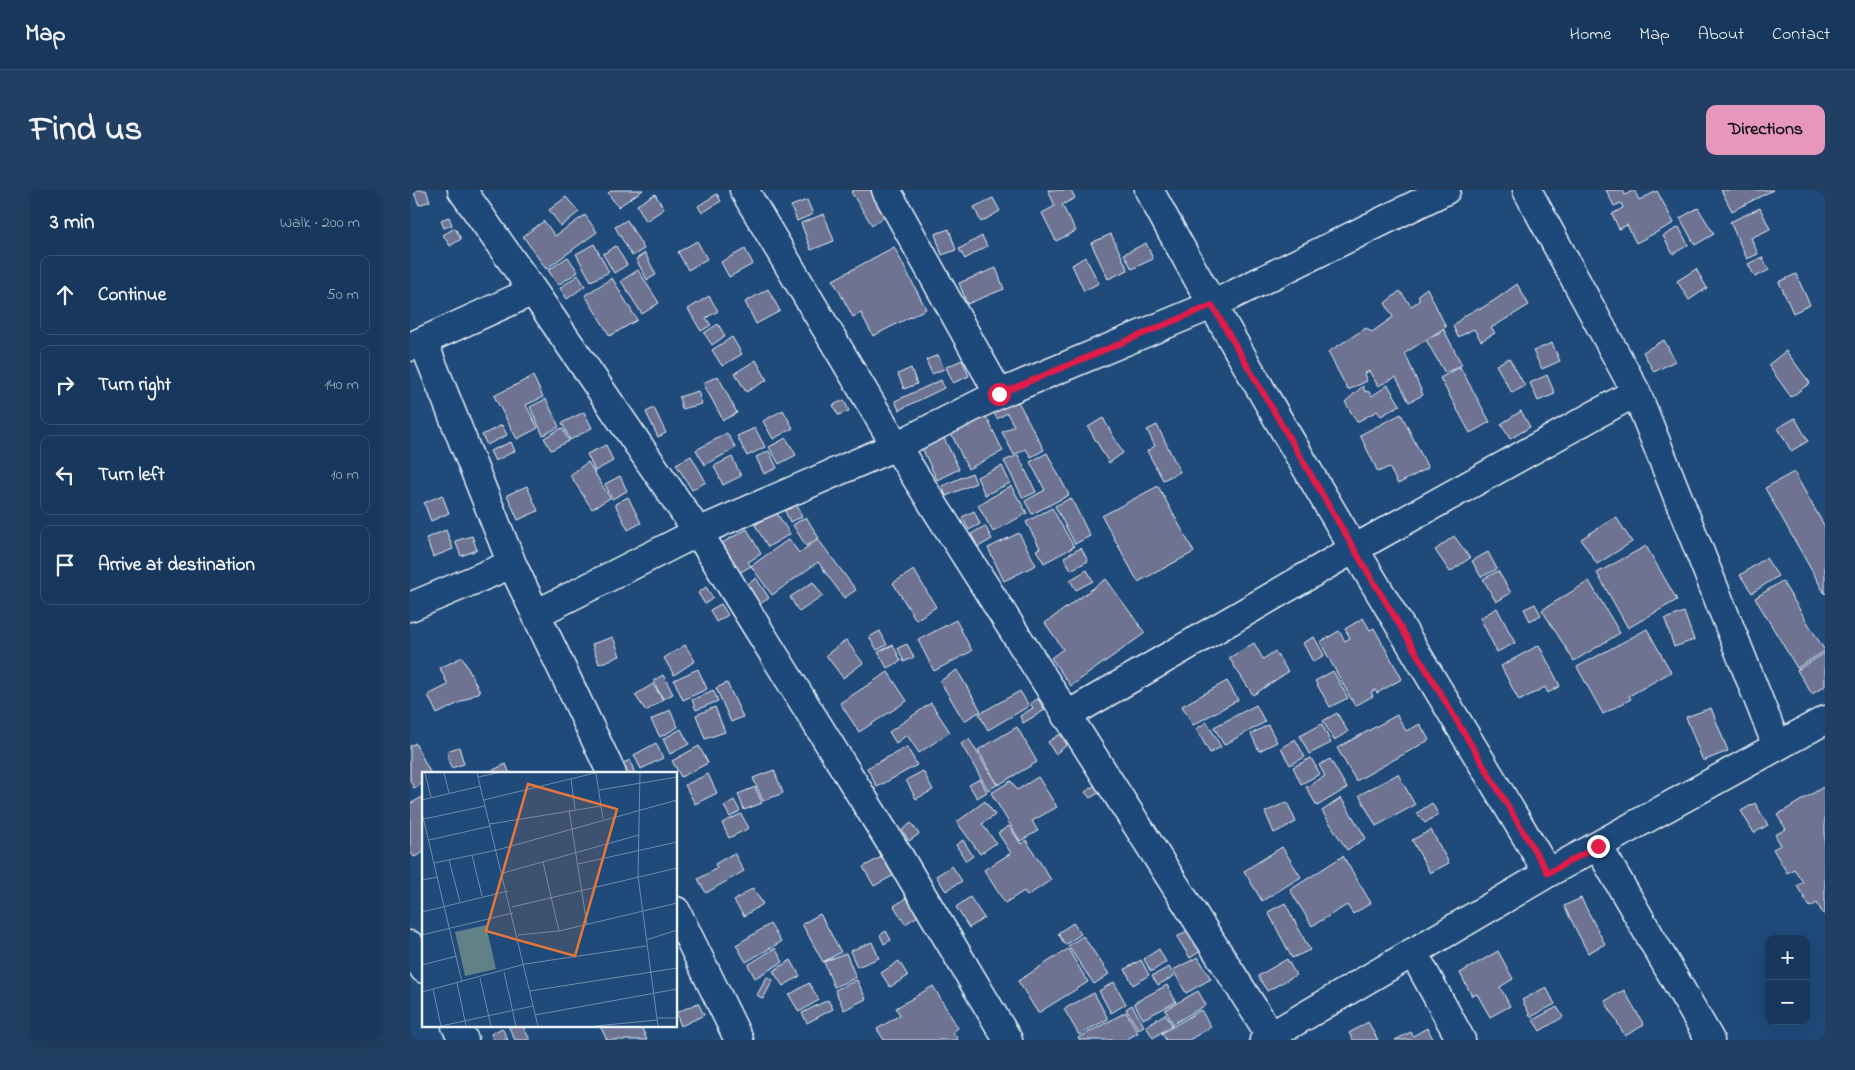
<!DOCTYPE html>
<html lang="en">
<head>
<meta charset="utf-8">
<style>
	body { margin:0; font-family:"Indie Flower",sans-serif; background:#203f62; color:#f1f3f6 }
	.controls { position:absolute; right:15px; bottom:15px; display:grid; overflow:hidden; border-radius:10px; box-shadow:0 5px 20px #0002 }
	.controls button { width:45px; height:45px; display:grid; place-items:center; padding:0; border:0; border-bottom:1px solid #365272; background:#17385c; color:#f1f3f6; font:25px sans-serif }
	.stop { position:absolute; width:15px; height:15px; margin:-11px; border:4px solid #e11d48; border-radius:50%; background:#fff }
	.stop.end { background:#e11d48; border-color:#fff; box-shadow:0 1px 5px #0008 }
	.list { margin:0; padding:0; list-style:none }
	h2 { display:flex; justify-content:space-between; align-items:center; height:65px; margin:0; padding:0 20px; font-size:21px }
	h2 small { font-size:16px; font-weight:400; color:#9eacbb }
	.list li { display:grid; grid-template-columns:32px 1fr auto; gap:15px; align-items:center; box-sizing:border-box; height:80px; margin:0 10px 10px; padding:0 10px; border:1px solid #365272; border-radius:10px }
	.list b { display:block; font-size:19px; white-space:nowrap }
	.list em { font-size:16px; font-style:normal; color:#9eacbb }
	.icon { flex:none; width:28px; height:28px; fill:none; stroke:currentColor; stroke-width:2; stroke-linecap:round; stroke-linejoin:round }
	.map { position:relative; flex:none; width:1415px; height:850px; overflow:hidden; border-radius:10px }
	header { display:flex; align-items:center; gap:30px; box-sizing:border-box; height:70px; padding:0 25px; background:#17385c; border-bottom:1px solid #365272 }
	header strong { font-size:24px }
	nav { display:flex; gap:28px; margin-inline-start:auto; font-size:18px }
	.intro { display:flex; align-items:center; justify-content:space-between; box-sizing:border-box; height:120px; padding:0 30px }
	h1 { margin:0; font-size:35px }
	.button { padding:12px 22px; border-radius:10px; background:#e797bd; color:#111; font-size:18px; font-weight:700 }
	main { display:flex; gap:30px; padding:0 30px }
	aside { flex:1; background:#17385c; border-radius:10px; box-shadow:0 5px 20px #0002 }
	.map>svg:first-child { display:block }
	.building { fill:#6d7391; stroke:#e8f1f8 }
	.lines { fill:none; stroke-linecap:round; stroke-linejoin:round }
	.street-casing { stroke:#e8f1f8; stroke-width:31 }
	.street { stroke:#1f4a7a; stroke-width:28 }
	.route { stroke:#e11d48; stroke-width:6 }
	.inset-road { fill:none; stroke:#6f8dac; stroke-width:1 }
	.view { fill:#e8773b; fill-opacity:0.15; stroke:#e8773b; stroke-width:2.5 }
	.inset-edge { fill:none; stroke:#e8f1f8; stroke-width:2.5 }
</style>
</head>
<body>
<header>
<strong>Map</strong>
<nav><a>Home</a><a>Map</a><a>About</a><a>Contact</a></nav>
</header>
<div class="intro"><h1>Find us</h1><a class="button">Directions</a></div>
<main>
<aside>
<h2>3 min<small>Walk · 200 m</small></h2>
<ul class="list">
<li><svg class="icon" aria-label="ahead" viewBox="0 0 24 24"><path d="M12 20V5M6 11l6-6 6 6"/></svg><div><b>Continue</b></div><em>50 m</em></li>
<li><svg class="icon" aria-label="right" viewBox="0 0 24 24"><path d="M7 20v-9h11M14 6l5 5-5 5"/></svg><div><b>Turn right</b></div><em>140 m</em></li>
<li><svg class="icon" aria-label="left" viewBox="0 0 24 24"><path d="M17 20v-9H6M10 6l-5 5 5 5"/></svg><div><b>Turn left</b></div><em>10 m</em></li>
<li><svg class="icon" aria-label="arrive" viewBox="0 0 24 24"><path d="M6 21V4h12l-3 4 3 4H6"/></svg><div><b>Arrive at destination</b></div></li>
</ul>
</aside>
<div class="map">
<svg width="1415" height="850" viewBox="0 0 1415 850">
	<rect width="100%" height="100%" fill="#1f4a7a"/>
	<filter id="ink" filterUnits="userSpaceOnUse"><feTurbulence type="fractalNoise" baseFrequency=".02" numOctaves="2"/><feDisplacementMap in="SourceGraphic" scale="10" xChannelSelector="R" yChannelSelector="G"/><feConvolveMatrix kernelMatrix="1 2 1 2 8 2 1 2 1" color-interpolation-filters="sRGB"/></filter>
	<g filter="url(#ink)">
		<path class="building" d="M3 0H16L20 11 9 15Z
			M203 0H233L208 17 198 3Z
			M444 0H466L481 23 462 35 441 2Z
			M638 0H661L665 8 652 15 666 41 646 51 632 23 645 16Z
			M1196 0H1213L1215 5 1224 0 1229 10 1247 1 1264 33 1226 53 1217 35 1209 39 1202 24 1213 18 1211 13 1204 16Z
			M1311 0H1363L1322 21Z
			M245 4 254 19 236 31 227 15Z
			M307 4 311 11 292 23 288 16Z
			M156 7 169 22 151 36 139 20Z
			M583 8 590 21 571 32 564 17Z
			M397 10 403 24 387 31 381 16Z
			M1288 18 1304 44 1285 55 1270 28Z
			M1350 18 1360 39 1341 48 1348 64 1337 69 1320 32Z
			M414 24 424 51 401 60 391 33Z
			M175 25 187 42 136 79 113 46 134 31 145 46Z
			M39 27 42 35 34 38 31 30Z
			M217 30 234 59 222 66 205 37Z
			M1269 37 1278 55 1263 64 1253 46Z
			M45 38 51 49 40 56 33 45Z
			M539 39 546 60 532 65 525 44Z
			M701 44 718 80 698 89 681 53Z
			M572 46 577 56 555 69 549 59Z
			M287 51 297 69 278 80 268 62Z
			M736 53 743 69 722 79 714 64Z
			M184 54 199 82 181 91 166 64Z
			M206 56 217 75 204 83 193 64Z
			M484 57 516 119 463 146 451 123 443 127 423 90Z
			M335 59 343 74 319 87 311 72Z
			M235 63 246 85 237 90 226 69Z
			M158 67 168 82 148 95 138 80Z
			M675 67 689 93 674 101 662 75Z
			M1352 67 1359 80 1345 87 1338 74Z
			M586 78 594 99 557 114 549 93Z
			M1286 79 1297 98 1279 110 1267 91Z
			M228 80 249 113 232 124 211 91Z
			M1386 84 1400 115 1383 123 1369 92Z
			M168 85 175 96 157 109 150 98Z
			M202 88 227 130 200 146 175 105Z
			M1107 94 1119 115 1081 138 1085 143 1071 151 1064 139 1048 147 1043 136 1054 126 1068 118 1070 119 1085 110Z
			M1017 98 1036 137 995 163 1013 205 999 212 986 187 968 196 959 181 954 184 957 191 938 200 918 162 956 138 962 142 983 127 975 113 990 101 1001 116 1009 111V104Z
			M358 99 370 121 346 134 335 112Z
			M299 106 308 121 296 128 301 135 291 141 278 119Z
			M308 134 315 146 302 155 294 143Z
			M1034 140 1052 175 1035 183 1016 150Z
			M322 147 332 164 312 176 302 160Z
			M1254 150 1265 171 1244 182 1233 162Z
			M1142 153 1150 171 1132 179 1123 161Z
			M1376 161 1400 193 1381 207 1358 175Z
			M528 165 534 179 522 184 516 170Z
			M1099 168 1115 196 1102 203 1086 175Z
			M346 170 357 190 336 202 325 183Z
			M552 170 559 186 543 193 536 177Z
			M1050 177 1080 232 1060 243 1030 188Z
			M501 178 507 194 494 199 488 184Z
			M1137 185 1145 204 1128 211 1120 193Z
			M123 186 133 207 116 215 128 238 107 249 84 206Z
			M308 186 327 223 313 230 293 193Z
			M531 190 534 198 489 220 485 211Z
			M978 195 990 215 971 226 967 221 947 232 935 212 953 196 955 202 958 201 962 206Z
			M288 201 292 214 272 219 269 207Z
			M604 204 634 260 621 267 616 259 604 265 592 242 604 236 597 223 587 229 581 217Z
			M136 209 149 237 133 245 120 217Z
			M434 210 439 221 428 225 423 215Z
			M244 218 256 243 248 247 236 222Z
			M373 220 383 238 363 249 353 231Z
			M1111 221 1120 237 1100 249 1091 234Z
			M174 222 182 238 160 250 152 233Z
			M574 222 593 261 558 279 539 239Z
			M991 224 1018 278 988 294 979 277 968 282 950 245Z
			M693 228 713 263 699 273 678 237Z
			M1385 228 1398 251 1381 261 1368 238Z
			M92 235 97 245 77 255 72 245Z
			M747 235 770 282 753 290 737 261 745 256 737 240Z
			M152 238 159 251 141 260 134 248Z
			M345 238 355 257 337 266 327 246Z
			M317 243 326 258 295 275 286 260Z
			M376 248 386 265 369 274 359 257Z
			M534 248 549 279 527 290 512 258Z
			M101 252 105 261 85 271 80 261Z
			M196 255 203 271 185 281 177 264Z
			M359 261 367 278 354 284 346 267Z
			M637 263 659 305 622 324 615 311 635 300 620 272Z
			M608 265 626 302 613 308 594 271Z
			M281 266 296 292 282 300 266 274Z
			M322 267 331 286 313 295 304 276Z
			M178 272 200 308 182 319 160 285Z
			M592 276 600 293 575 305 567 287Z
			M1384 282 1415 337V404L1355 298Z
			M562 283 566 293 536 306 532 296Z
			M210 286 217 301 202 309 195 294Z
			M117 296 128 321 108 330 97 305Z
			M601 296 617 323 583 342 568 315Z
			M748 296 784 362 728 392 692 326Z
			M32 305 39 323 21 331 14 313Z
			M218 307 231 333 218 340 205 314Z
			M661 308 680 346 665 354 645 316Z
			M385 311 392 327 380 332 373 316Z
			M642 318 664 357 634 373 626 360 630 358 616 332Z
			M564 321 570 334 559 340 552 327Z
			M366 322 380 344 358 357 345 335Z
			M396 327 409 348 396 356 383 335Z
			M1206 327 1222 352 1187 374 1171 349Z
			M575 336 582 349 568 357 561 344Z
			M337 339 351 364 338 372 341 376 329 383 312 353Z
			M36 340 43 359 23 367 16 348Z
			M609 343 626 375 594 391 578 358Z
			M62 346 67 360 51 366 45 351Z
			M1044 346 1060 368 1040 382 1025 360Z
			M379 349 389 363 408 349 446 400 434 408 408 372 362 405 341 376Z
			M1236 356 1267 410 1218 438 1187 383Z
			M671 358 678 371 661 380 654 367Z
			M1078 362 1087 379 1071 387 1062 371Z
			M1356 368 1368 386 1342 403 1330 385Z
			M504 380 526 417 506 430 483 393Z
			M677 380 683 391 666 400 660 390Z
			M1088 381 1101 403 1086 412 1073 389Z
			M346 388 359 408 348 415 335 396Z
			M696 389 735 443 661 496 641 468 653 459 635 433Z
			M1179 391 1210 443 1164 471 1132 420Z
			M1372 391 1415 461 1387 478 1345 408Z
			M403 392 413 406 389 422 380 407Z
			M296 397 303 408 295 414 288 403Z
			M311 414 318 425 306 432 300 420Z
			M1125 414 1131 425 1120 431 1114 419Z
			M1087 418 1105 453 1087 462 1070 428Z
			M1274 422 1284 450 1264 457 1255 429Z
			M953 428 960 440 964 438 992 489 967 503 965 500 961 502 963 506 945 516 910 452 929 441 935 451 940 448 935 439Z
			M546 430 562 461 524 481 508 450Z
			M1237 439 1261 482 1219 506 1221 509 1193 524 1167 477Z
			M470 441 477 455 467 460 459 447Z
			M203 447 210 466 189 474 182 454Z
			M904 447 914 465 903 472 893 453Z
			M436 450 453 473 433 488 416 465Z
			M844 453 853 469 865 461 878 482 843 505 819 468Z
			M497 454 504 467 494 472 488 458Z
			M275 455 285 471 264 485 254 468Z
			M483 455 491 471 477 478 468 462Z
			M1129 455 1150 496 1138 503 1135 497 1109 511 1091 476Z
			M1415 463V496L1402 504 1387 480Z
			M52 467 70 502 27 524 18 505 38 495 30 478Z
			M288 479 297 499 273 510 264 490Z
			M547 480 571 521 554 531 530 491Z
			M923 481 938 508 920 517 905 491Z
			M478 482 497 511 449 542 430 513Z
			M253 485 263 504 253 509 243 491Z
			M817 491 828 510 783 535 772 516Z
			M317 493 333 527 321 532 306 498Z
			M243 494 253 510 236 521 225 505Z
			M303 500 308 511 286 520 282 510Z
			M610 501 619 516 578 540 569 524Z
			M628 509 635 520 613 533 610 526 623 518 620 513Z
			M521 513 540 542 509 563 497 545 486 553 479 542Z
			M846 515 855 532 814 555 804 537Z
			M305 517 315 542 295 549 286 525Z
			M1301 518 1318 561 1293 571 1276 527Z
			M260 520 268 537 250 547 241 530Z
			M927 523 938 542 924 550 913 531Z
			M987 525 996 541 1010 534 1019 550 946 591 927 558Z
			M797 532 811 557 800 563 786 539Z
			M912 534 921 553 899 564 890 546Z
			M858 535 867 552 849 561 841 544Z
			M607 537 627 572 588 595 568 560Z
			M271 539 279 554 260 564 253 549Z
			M650 544 657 555 645 564 638 552Z
			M559 549 587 595 578 600 551 554Z
			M885 549 895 567 880 575 871 558Z
			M5 553 21 584H14V593L4 598 0 590V556Z
			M246 553 253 568 231 579 224 565Z
			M289 556 298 573 271 587 262 571Z
			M49 557 54 574 41 578 37 561Z
			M497 557 507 575 467 597 457 578Z
			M901 568 910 584 891 594 883 577Z
			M920 569 937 598 907 616 896 597 915 586 909 575Z
			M220 570 225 584H209L206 576Z
			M96 574 100 584H80L79 582Z
			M364 580 373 603 353 611 343 588Z
			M513 581 523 600 506 609 496 590Z
			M298 584 307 603 285 614 275 595Z
			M988 584 1005 615 966 636 949 605Z
			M628 587 647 617 622 631 628 641 610 651 581 603 601 591 607 600Z
			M570 589 577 602 567 608 559 595Z
			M685 595 690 602 680 608 675 602Z
			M1415 596V723L1413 724 1407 713 1400 717 1387 696 1393 692 1384 679 1377 683 1363 659 1371 655 1365 645 1376 639 1367 625Z
			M345 597 352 613 334 620 328 604Z
			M14 606V662L4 667 0 661V614Z
			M931 608 956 648 937 660 912 621Z
			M324 610 330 621 320 627 314 616Z
			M575 611 585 625 572 634 586 653 570 664 547 632Z
			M877 612 886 632 864 643 855 622Z
			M1022 613 1028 624 1015 633 1007 623Z
			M1345 613 1358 635 1344 643 1331 621Z
			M331 624 339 638 319 648 312 633Z
			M501 633 509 644 499 651 492 640Z
			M599 636 611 654 616 650 641 690 617 706 614 701 595 713 574 680 601 663 588 643Z
			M1021 640 1039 673 1020 683 1002 650Z
			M553 650 563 666 556 671 546 655Z
			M872 657 891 687 852 711 834 681Z
			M324 663 334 681 296 703 288 689 307 678 305 674Z
			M475 665 486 684 464 696 453 677Z
			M933 666 961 713 943 724 937 715 902 736 880 700Z
			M542 676 552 691 536 701 526 686Z
			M343 698 353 714 334 726 324 711Z
			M560 707 574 728 559 738 546 717Z
			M496 708 508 726 495 734 484 716Z
			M1171 708 1195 754 1178 763 1154 716Z
			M875 713 900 760 882 768 858 722Z
			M410 724 431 762 413 772 392 734Z
			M663 733 671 744 655 755 648 743Z
			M360 734 371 752 336 772 326 755Z
			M783 737 795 758 780 768 767 747Z
			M476 741 481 750 474 754 470 745Z
			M673 746 699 784 684 794 658 756Z
			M462 752 469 768 447 777 440 761Z
			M365 758 373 772 345 788 338 775Z
			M658 759 678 792 628 823 608 791Z
			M749 759 756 772 741 782 734 769Z
			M1088 761 1103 789 1090 797 1100 816 1080 827 1067 804 1062 806 1050 783Z
			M436 763 446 788 424 797 414 772Z
			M788 767 801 789 776 803 763 780Z
			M877 769 886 785 857 801 848 786Z
			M381 770 390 786 373 796 363 781Z
			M731 770 739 785 723 795 715 779Z
			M489 771 498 786 480 797 471 783Z
			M759 777 764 786 748 795 742 786Z
			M357 787 363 790 353 809 347 805Z
			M447 790 456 809 434 820 425 800Z
			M704 792 716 814 701 823 689 801Z
			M399 793 409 810 389 822 379 805Z
			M757 795 766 812 733 829 724 813Z
			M523 796 548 838 543 842 548 850H474L467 839 490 825 486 818Z
			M1136 797 1145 814 1121 827 1112 810Z
			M1214 800 1234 835 1215 846 1195 811Z
			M788 801 796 815 763 834 755 820Z
			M684 803 698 829 669 845 654 819Z
			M418 810 423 819 397 833 392 823Z
			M288 813 294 825 271 836 266 823Z
			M722 815 734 836 728 839 716 819Z
			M1147 817 1153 827 1130 841 1123 830Z
			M791 820 801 837 779 850H756L752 843Z
			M716 822 728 843 717 849 718 850H670L668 848Z
			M755 824 762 835 743 848 736 836Z
			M958 832 968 850H943L939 843Z
			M98 836H113L120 850H105Z
			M190 836H231L237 850H197Z
			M92 838 98 850H84L81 844Z
			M1017 838 1024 850H985L1001 842 1003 846Z"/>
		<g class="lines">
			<g class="street-casing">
				<path id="street" d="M52 0 123 101 288 342 490 668 598 850
					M334 0 486 256 861 846
					M476 0 589 204
					M739 0C865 232 1003 457 1138 683
					M13 151 102 374 202 584
					M0 157 123 101
					M1226 202 1367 556
					M0 417 102 374
					M126 424 288 342 486 256 589 204 802 115 1036 0
					M656 526 944 359 1226 202 1117 0
					M1188 656 1300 850
					M266 721 329 850
					M0 755 14 779
					M1003 762 1051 850
					M46 836 54 850
					M854 850 1138 683 1415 530"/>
			</g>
			<use href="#street" class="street"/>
		</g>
	</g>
	<g class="lines" filter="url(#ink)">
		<path class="route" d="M589 204 802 115 944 359 1138 683 1188 656"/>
	</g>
	<g transform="translate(12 582)">
		<rect width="255" height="255" fill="#1f4a7a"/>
		<path d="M64 153 74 197 43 204 33 160Z" fill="#608185"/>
		<path class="inset-road" d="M3 1 9 25M22 1 27 21M55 1 116 254M174 1 181 47M218 1 216 104 236 254M56 5 75 1M149 7 153 37M177 18 255 5M0 28 59 14M62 28 173 1M147 38 165 153M0 41 40 210M2 47 63 34M68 52 179 34M7 68 69 54M50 83 60 124M27 88 38 130M121 90 137 159 255 131M12 91 75 78 255 28M156 92 255 70M81 101 217 63M0 108 16 105M90 135 255 96M0 140 86 119M0 163 91 141M96 163 137 159M224 168 255 158M0 193 35 184M82 200 94 254M58 206 69 254M35 211 44 254M11 217 19 254M108 219 255 196M0 220 103 192 224 174M113 243 255 217M235 246H255M19 254 111 234M174 254 235 248"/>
		<path class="view" d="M106 12 195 37 153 184 64 159Z"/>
		<rect width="255" height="255" class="inset-edge"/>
	</g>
</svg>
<div class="controls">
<button>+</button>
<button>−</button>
</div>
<div class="stop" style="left:589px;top:204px"></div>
<div class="stop end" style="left:1188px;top:656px"></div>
</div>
</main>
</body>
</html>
